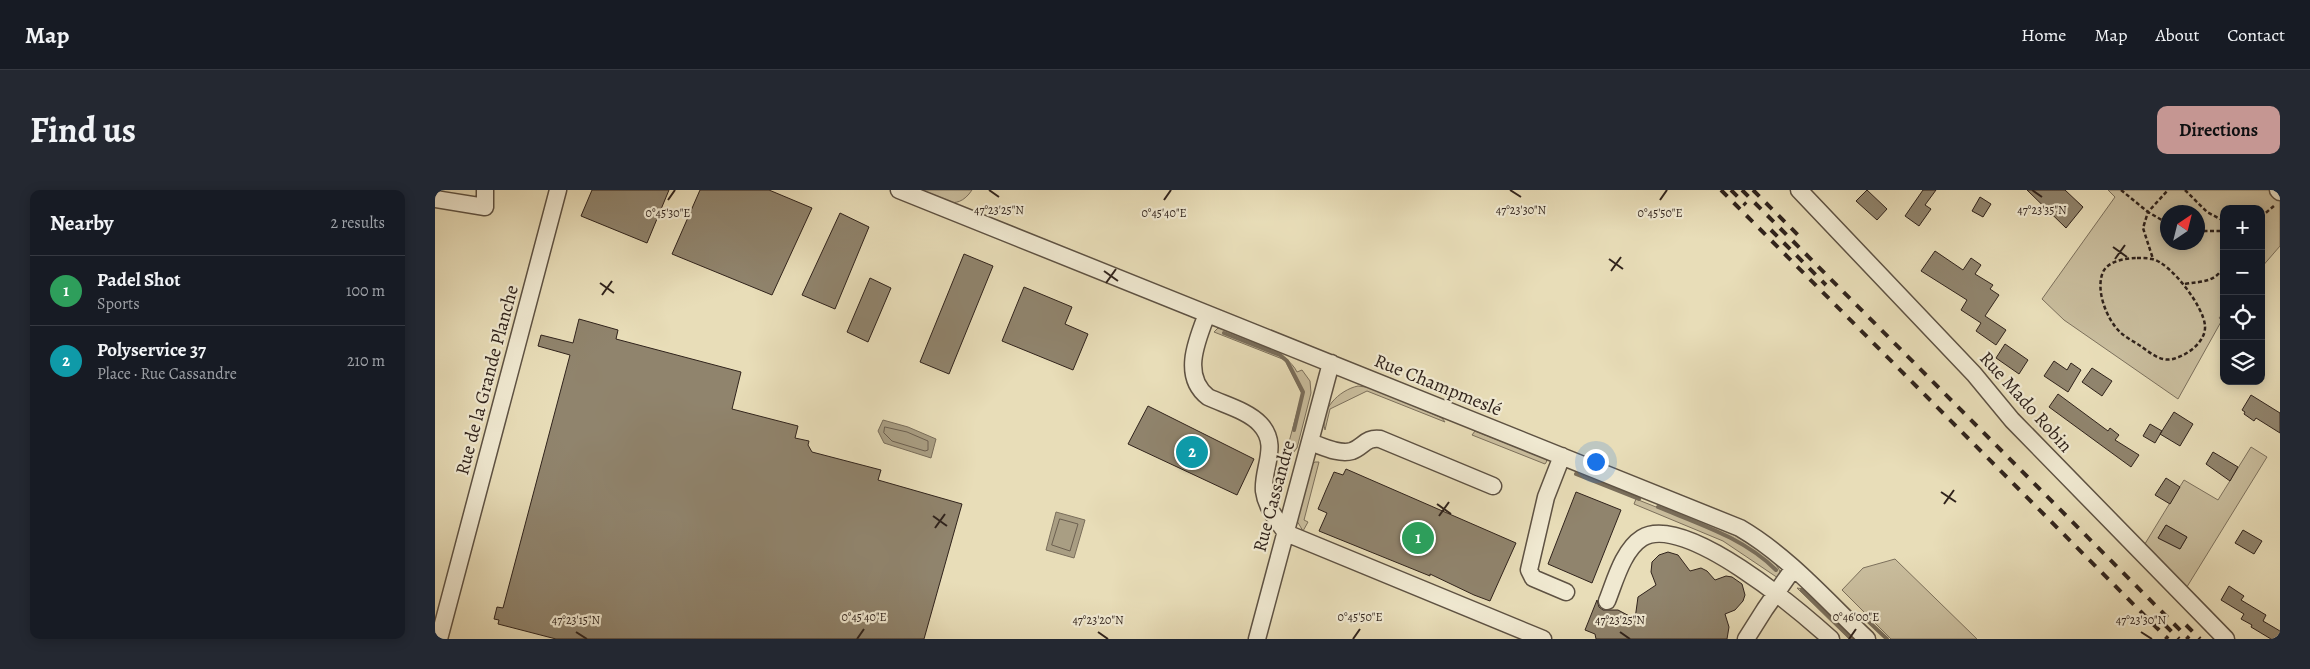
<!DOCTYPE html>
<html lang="en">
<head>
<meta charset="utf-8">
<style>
	body { margin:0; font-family:Alegreya,serif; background:#242831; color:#f1f3f6 }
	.controls { position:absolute; right:15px; top:15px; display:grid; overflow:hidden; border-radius:10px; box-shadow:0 2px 12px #0003 }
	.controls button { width:45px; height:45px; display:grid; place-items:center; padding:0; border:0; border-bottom:1px solid #363941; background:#171b24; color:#f1f3f6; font:25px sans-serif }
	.compass { position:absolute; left:1725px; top:15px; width:45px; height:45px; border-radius:50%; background:#171b24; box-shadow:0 2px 12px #0003; rotate:35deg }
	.you { position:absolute; left:1160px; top:271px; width:18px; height:18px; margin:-12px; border:4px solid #fff; border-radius:50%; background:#1a73e8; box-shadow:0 0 0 8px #1a73e833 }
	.badge { display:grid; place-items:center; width:32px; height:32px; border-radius:50%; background:#c59692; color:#fff; font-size:16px; font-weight:700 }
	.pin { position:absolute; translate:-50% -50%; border:2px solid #fff; box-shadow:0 1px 5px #0006 }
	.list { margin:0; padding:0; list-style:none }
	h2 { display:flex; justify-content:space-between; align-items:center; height:65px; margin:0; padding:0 20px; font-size:21px }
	h2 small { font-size:16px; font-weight:400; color:#9ea1a6 }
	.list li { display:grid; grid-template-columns:32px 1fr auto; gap:15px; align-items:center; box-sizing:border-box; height:70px; padding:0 20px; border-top:1px solid #363941 }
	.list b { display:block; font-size:19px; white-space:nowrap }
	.list p { margin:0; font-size:16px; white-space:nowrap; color:#9ea1a6 }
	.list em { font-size:16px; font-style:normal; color:#9ea1a6 }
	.icon { flex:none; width:28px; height:28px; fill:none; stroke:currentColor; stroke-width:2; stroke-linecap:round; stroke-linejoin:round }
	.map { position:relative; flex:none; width:1845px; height:449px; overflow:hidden; border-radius:10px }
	header { display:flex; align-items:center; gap:30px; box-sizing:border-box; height:70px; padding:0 25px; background:#171b24; border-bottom:1px solid #363941 }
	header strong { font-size:24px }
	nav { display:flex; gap:28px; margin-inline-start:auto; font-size:18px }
	.intro { display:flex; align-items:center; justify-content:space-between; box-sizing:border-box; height:120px; padding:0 30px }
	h1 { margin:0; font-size:35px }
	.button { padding:12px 22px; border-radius:10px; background:#c59692; color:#111; font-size:18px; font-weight:700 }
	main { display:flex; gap:30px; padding:0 30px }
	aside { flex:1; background:#171b24; border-radius:10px; box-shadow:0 2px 12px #0003 }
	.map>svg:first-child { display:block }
	.green { fill:#c9bd9d; stroke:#7c705c; fill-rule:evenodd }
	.water { fill:#a99e83; stroke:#796d5a }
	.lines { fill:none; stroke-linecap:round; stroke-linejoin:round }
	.shore { stroke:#6c6050; stroke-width:1 }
	.stream { stroke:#796d5a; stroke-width:4 }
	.building { fill:#90846d; stroke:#30231c }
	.minor-casing { stroke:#5e5243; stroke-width:19 }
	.path { stroke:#30231c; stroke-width:2.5; stroke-dasharray:4 2.5; stroke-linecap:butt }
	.minor { stroke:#f0e9d1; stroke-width:16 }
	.rail { stroke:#30231c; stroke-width:4; stroke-dasharray:9 9; stroke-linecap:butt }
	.ticks { fill:none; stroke:#30231c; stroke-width:2 }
	.labels { text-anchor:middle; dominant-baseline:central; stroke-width:4.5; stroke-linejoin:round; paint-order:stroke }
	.street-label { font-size:19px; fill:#30231c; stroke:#f0e9d1 }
	.ticks-label { font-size:12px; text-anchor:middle; fill:#30231c; stroke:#f0e9d1; stroke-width:4.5; stroke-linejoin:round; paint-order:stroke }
</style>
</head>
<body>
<header>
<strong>Map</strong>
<nav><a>Home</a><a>Map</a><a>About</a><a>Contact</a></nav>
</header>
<div class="intro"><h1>Find us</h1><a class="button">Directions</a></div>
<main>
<aside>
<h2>Nearby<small>2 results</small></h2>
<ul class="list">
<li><span class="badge" style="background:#2e9e5b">1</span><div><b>Padel Shot</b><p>Sports</p></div><em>100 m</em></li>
<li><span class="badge" style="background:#0f9aa8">2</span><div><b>Polyservice 37</b><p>Place · Rue Cassandre</p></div><em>210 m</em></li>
</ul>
</aside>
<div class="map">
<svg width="1845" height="449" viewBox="0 0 1845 449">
	<rect width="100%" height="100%" fill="#e8ddb8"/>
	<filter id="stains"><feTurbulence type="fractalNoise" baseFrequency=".004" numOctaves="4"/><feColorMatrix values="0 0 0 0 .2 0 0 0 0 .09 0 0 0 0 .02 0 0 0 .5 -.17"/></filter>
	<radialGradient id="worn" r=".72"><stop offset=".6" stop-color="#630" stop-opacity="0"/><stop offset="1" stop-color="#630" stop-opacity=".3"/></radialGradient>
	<path class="green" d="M481 0H537C521 24 503 8 481 0Z
		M1673 0H1836L1845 11V56L1826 78V19H1789V122L1784 128 1787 130 1743 209 1629 130 1607 109 1680 7ZM1732 22H1762V52H1732Z
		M783 138C804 140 853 162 862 182L867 180 875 191 876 203 862 258 858 263H851L867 204 850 170 779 142Z
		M923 196 938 198 1007 228 1010 232 932 201 895 219 890 240C884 220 904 200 923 196Z
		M1040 241 1109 268 1112 271 1110 274 1037 245Z
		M1816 257 1832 267 1750 400 1708 357 1749 290 1783 310ZM1731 335 1752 347 1745 359 1723 348Z
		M880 272H884L869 330 873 332 868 341 862 331 877 274Z
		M1201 309 1221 317 1237 319 1299 345 1328 363 1340 373 1345 381 1343 388 1288 351 1199 314Z
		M1460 369 1542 449H1456L1407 400 1428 378Z
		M1362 398 1369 399 1421 449H1414Z"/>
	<path class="water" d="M448 230 473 237 501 249 496 268 449 253 443 241Z
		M621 322 650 330 639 368 611 360Z"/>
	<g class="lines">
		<path class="shore" d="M450 237 472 242 493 251V260L490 261 457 251 449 243Z
			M625 329 643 334 635 361 617 355Z"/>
		<path class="stream" d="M789 143 845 165 852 171 868 202 859 240
			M1141 284 1204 309
			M1223 317C1264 334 1309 348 1341 380
			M1367 400 1417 449
			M1433 431 1452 449"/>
	</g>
	<path class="building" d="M157 0H234L212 53 146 26Z
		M265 0H334L377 18 337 105 237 64Z
		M1432 0 1452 19 1442 30 1421 11Z
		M1488 0H1501L1490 15 1496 19 1484 36 1470 26Z
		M1592 0H1630L1648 17 1631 38Z
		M1545 7 1556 14 1548 27 1537 21Z
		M405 23 434 37 400 119 367 105Z
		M1500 61 1528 80 1536 68 1546 75 1540 84 1558 95 1555 99 1564 105 1550 126 1571 140 1561 155 1541 141 1546 133 1526 120 1532 110 1486 81Z
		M529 64 558 76 514 184 485 172Z
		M435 88 456 98 433 152 412 142Z
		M589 97 637 117 630 134 653 144 638 180 567 151Z
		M144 129 183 140 181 149 306 182 297 219 363 236 360 248 374 251 373 255 377 262 446 280 443 290 527 314 489 449H121L63 434 64 430 59 429 62 417 68 418 135 165 103 156 106 145 138 153Z
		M1570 154 1593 170 1584 184 1561 168Z
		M1619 171 1632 180 1636 173 1646 180 1633 202 1609 186Z
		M1657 178 1677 191 1667 206 1647 192Z
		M1623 204 1673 241 1675 238 1684 245 1680 250 1704 265 1696 277 1614 217Z
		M1816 205 1845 223V243L1821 228 1819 231 1809 224 1810 222 1807 220Z
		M713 216 819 269 802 305 693 254Z
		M1739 222 1758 234 1745 256 1725 244Z
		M1715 234 1727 241 1720 253 1708 246Z
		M1778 262 1803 277 1795 291 1771 274Z
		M911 279 1081 353 1055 411 1039 405 995 384V386L884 341 892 323 883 319 891 300 899 282 908 285Z
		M1731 288 1745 297 1735 314 1720 305Z
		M1141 302 1186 320 1157 393 1113 374Z
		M1731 335 1752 347 1745 359 1723 348Z
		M1808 340 1827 351 1819 364 1800 353Z
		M1233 362 1243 365 1255 381 1266 378 1272 381 1280 390 1291 386 1297 387 1307 394 1310 405 1308 411 1300 420 1290 424 1294 437 1292 449H1161L1160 444 1150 440 1162 410 1164 417 1168 420H1183L1200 429 1203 407 1221 395 1216 382 1217 372 1224 365Z
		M1794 396 1809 406 1806 410 1831 425 1828 431 1845 441V449H1836L1816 437 1817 435 1806 429 1809 424 1786 410Z"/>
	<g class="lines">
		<g class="minor-casing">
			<path id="minor" d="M464 0 1305 338C1353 366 1392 411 1432 449
				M1364 0 1539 184 1577 230 1791 449
				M1843 0 1845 2
				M0 9 50 17V0
				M772 124C762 150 746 186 773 207 790 215 813 221 825 234 845 255 827 278 829 301 831 317 842 330 851 343L1108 449
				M875 252C887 256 904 265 917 261 928 257 931 247 945 249L1058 296
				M1127 266 1111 307 1094 380 1098 388 1131 402
				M1172 411C1180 391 1188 360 1207 348 1249 322 1365 421 1396 449
				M4 449 123 0
				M822 449 896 173
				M1311 449 1330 419 1358 379"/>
		</g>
		<path class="path" d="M1686 0 1713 22 1708 38 1718 69
			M1750 0 1772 22 1789 31
			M1826 27 1840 15
			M1732 33 1713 22 1733 0
			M1762 41H1789
			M1702 68C1707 68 1712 68 1717 69 1736 73 1769 117 1770 136 1771 151 1754 164 1741 168 1728 173 1718 165 1707 157 1700 152 1691 148 1685 142 1672 130 1660 100 1668 82 1673 71 1691 68 1702 68Z
			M1750 94C1767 91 1780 93 1789 76"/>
		<use href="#minor" class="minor"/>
		<path class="rail" d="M1286 0 1733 449
			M1296 0 1311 15
			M1307 0 1754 449
			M1318 0 1363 45
			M1336 40 1391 95
			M1730 435 1744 449
			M1751 435 1765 449"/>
	</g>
	<path class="ticks" d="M554 0 564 7M1075 0 1086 7M1597 0 1607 7M233 10 240 0M729 10 736 0M1225 10 1232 0M1678 57 1692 67M1174 69 1188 79M1680 69 1690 55M669 81 683 91M1176 81 1186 67M165 93 179 103M671 93 681 79M167 105 177 91M1506 302 1521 312M1002 314 1016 324M1509 314 1519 300M498 326 512 336M1004 326 1014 312M500 338 510 324M141 442 152 449M663 442 673 449M1185 442 1195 449M1706 442 1717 449M422 449 429 439M918 449 925 439M1414 449 1421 439"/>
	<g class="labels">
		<g class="street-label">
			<text transform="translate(52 190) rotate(-75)">Rue de la Grande Planche</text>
			<text transform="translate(1003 195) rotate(22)">Rue Champmeslé</text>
			<text transform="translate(1591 212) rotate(48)">Rue Mado Robin</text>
			<text transform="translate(839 306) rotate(-75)">Rue Cassandre</text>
		</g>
	</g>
	<g class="ticks-label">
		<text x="564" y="24">47°23'25"N</text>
		<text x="1086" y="24">47°23'30"N</text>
		<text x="1607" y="24">47°23'35"N</text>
		<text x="233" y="27">0°45'30"E</text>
		<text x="729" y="27">0°45'40"E</text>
		<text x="1225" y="27">0°45'50"E</text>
		<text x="429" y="431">0°45'40"E</text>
		<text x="925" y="431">0°45'50"E</text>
		<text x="1421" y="431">0°46'00"E</text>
		<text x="141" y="434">47°23'15"N</text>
		<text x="663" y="434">47°23'20"N</text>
		<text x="1185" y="434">47°23'25"N</text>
		<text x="1706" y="434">47°23'30"N</text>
	</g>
	<rect width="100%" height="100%" filter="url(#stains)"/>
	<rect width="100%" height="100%" fill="url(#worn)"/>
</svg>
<div class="controls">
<button>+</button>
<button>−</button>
<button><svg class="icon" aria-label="locate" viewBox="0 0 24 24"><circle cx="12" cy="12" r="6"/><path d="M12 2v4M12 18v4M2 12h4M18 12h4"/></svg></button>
<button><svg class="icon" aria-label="layers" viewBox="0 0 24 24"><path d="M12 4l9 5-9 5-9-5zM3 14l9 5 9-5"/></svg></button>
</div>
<svg class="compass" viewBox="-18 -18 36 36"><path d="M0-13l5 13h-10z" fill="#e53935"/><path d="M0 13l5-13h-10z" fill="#9ea1a6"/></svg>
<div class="you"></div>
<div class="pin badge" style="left:983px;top:348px;background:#2e9e5b">1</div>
<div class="pin badge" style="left:757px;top:262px;background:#0f9aa8">2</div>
</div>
</main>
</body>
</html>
